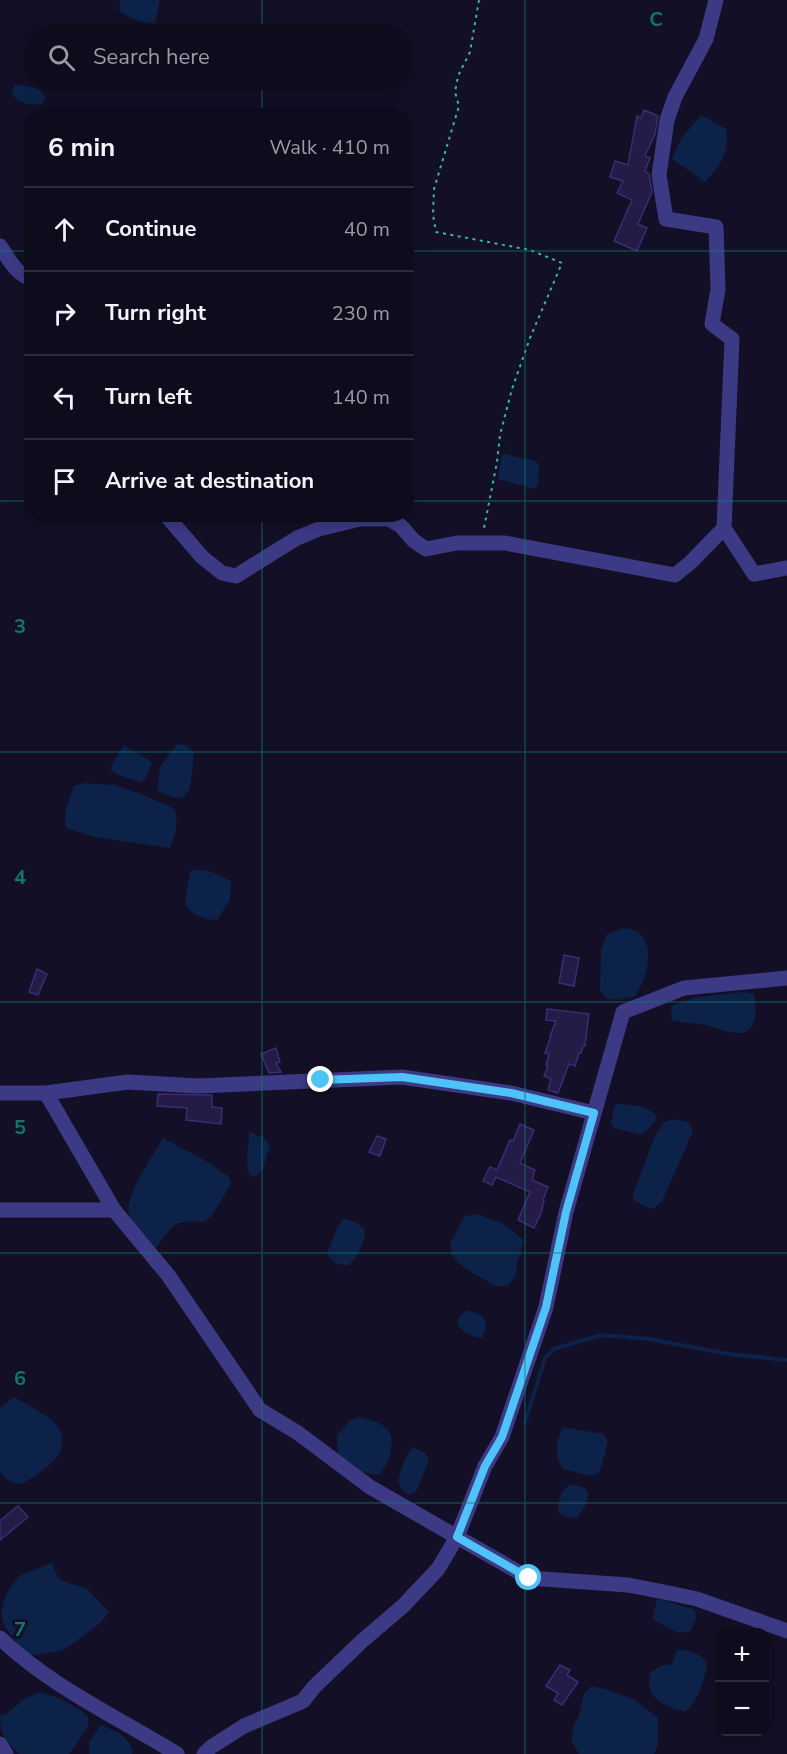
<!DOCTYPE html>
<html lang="en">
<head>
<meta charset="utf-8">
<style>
	body { margin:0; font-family:"Nunito Sans",sans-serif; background:#1c1929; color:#f1f3f6 }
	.controls { position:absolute; right:18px; bottom:18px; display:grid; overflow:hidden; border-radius:12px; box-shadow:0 3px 15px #0003 }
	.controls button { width:54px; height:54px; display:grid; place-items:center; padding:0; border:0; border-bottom:2px solid #2e2b3b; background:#0e0b1c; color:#f1f3f6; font:30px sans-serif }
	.stop { position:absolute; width:18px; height:18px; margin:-14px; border:4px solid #4fc3f7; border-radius:50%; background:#fff }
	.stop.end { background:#4fc3f7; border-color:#fff; box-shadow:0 2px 6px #0008 }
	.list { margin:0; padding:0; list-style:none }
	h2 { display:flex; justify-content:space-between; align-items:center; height:78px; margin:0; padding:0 24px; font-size:26px }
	h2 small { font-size:20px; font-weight:400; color:#9b9ba3 }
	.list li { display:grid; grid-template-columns:39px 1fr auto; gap:18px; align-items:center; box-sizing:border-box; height:84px; padding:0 24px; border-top:2px solid #2e2b3b }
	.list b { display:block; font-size:22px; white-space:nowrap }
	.list em { font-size:20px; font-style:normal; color:#9b9ba3 }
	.icon { flex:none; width:33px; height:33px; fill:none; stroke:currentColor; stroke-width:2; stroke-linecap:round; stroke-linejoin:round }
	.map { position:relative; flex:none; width:787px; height:1754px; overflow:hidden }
	.search { position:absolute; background:#0e0b1c; box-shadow:0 3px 15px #0003; left:24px; top:24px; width:390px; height:66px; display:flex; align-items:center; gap:15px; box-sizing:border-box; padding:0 21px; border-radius:33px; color:#9b9ba3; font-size:22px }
	.panel { position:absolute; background:#0e0b1c; box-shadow:0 3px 15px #0003; left:24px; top:108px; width:390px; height:414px; border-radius:24px }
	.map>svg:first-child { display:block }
	.water { fill:#0c2248 }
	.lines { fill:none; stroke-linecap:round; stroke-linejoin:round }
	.stream { stroke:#0c2248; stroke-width:4 }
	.building { fill:#241b47; stroke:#3b2d73; stroke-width:1.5 }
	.path { stroke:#2fb8b0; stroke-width:2; stroke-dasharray:3 4.5; stroke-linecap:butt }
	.minor { stroke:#3d3a85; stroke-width:15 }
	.route { stroke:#4fc3f7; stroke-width:8 }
	.grid { fill:none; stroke:#0f766e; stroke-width:1.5; stroke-opacity:0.55 }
	.grid-label { font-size:20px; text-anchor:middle; font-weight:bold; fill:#0f766e; stroke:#130f26; stroke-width:6; stroke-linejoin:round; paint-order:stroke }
</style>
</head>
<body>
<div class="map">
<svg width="787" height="1754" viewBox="0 0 787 1754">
	<rect width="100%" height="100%" fill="#130f26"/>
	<path class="water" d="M120 0H160L155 23C142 24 130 18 119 11Z
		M15 84C26 86 40 86 45 97L43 103C33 107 20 103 13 96L12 91Z
		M701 115 726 129C730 154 720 165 705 182L672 159 681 139Z
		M505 454 535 461 539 464 538 485 534 489 498 479 502 455Z
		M177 744 186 745 194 753C190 780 196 813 157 790L160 767Z
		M124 746 144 757 152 763 146 778 140 782 116 774 111 769 113 762Z
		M84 783 114 785 146 796 175 809C178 824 176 834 170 848L94 837 66 828C62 814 69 800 74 786Z
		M195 869C209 871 220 873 231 882L230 900 217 920C204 920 194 915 186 906V894L190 872Z
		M625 928C631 929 638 930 642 936 655 952 645 980 636 996L618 1000 607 999 600 990 601 950 607 934Z
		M744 992 754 994C757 1005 758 1032 741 1033 731 1034 715 1027 705 1025 694 1023 683 1023 672 1020L671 1006 697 997Z
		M618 1104C630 1104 648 1106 657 1116L655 1122 642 1135 614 1128 611 1123 614 1107Z
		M674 1119 688 1122 693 1131 662 1201 653 1209 642 1205 633 1199V1194L655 1136 664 1122Z
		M249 1132 263 1137 270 1145 263 1169 255 1177 249 1174C245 1164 249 1145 249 1132Z
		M163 1138 206 1161 229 1177 231 1184 211 1217 204 1222C174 1218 173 1226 156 1248 147 1238 134 1227 129 1215 123 1198 154 1154 163 1138Z
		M476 1214 502 1223 524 1240 517 1263 516 1275 508 1286H495L463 1267 452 1256 450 1244 465 1216Z
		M343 1219C351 1218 359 1224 365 1230 366 1241 357 1257 349 1265 340 1266 330 1262 327 1253L337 1229Z
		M468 1310 483 1316 486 1327 482 1338C471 1337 461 1332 457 1322L461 1315Z
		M14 1397C25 1403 55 1419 60 1430 64 1437 62 1451 57 1457 51 1464 29 1483 19 1484 10 1484 6 1478 0 1472V1408Z
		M357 1417C378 1422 395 1424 391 1449 389 1460 386 1468 378 1475L362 1472 338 1457 337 1435 350 1421Z
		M563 1427 603 1434 608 1441 600 1472 591 1476 563 1469C554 1455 555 1442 563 1427Z
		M413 1447 425 1453 429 1460 417 1490 410 1495 404 1492 398 1483C400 1469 405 1458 413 1447Z
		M571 1484 585 1488 589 1495 585 1506 577 1518 567 1517 558 1513C558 1502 560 1489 571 1484Z
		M52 1563 58 1578 68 1583 86 1588 109 1612 99 1624 64 1650 30 1656 23 1651 5 1627 1 1615 4 1601 9 1589 19 1576Z
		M658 1598 695 1610 696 1618 691 1631 678 1633 653 1620V1613Z
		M677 1649C690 1651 699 1652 707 1663 706 1677 697 1705 684 1712 664 1706 642 1697 651 1672L660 1666 672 1664Z
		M591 1686 606 1689 635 1700 658 1718V1745L654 1754H579L571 1741 574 1725 579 1716 584 1694Z
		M40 1692C58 1697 75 1704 89 1718L87 1729 69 1754H19C5 1740 0 1735 0 1715H5L26 1698Z
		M101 1725C117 1732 126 1734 133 1751L132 1754H89V1742Z"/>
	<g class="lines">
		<path class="stream" d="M525 1422 545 1358 554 1349 601 1335 649 1339 729 1354 787 1360"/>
	</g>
	<path class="building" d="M644 110 658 116 655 134 645 156 650 158 645 171 649 174 652 192 638 224 647 228 637 251 614 241 632 200 617 193 623 181 610 177 615 161 628 165 637 116 641 118Z
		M564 955 579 958 574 986 559 983Z
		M37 969 47 974 38 995 29 992Z
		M547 1009 589 1014 585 1046H583L581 1053H579L575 1066 569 1064 558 1093 548 1090 551 1079 544 1076 548 1066 546 1065 549 1054 545 1053 551 1036H550L556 1021 546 1020Z
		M276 1048 280 1062 276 1063 281 1072 269 1073 261 1054Z
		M158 1094 212 1095V1107L222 1108 221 1124 186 1120 187 1108 157 1106Z
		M520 1124 534 1130 520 1163 535 1170 532 1180 548 1187 543 1200 544 1201 541 1213 534 1228 518 1220 530 1192 496 1177 492 1185 483 1181 490 1167 497 1170 510 1140 513 1141Z
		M377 1136 386 1139 380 1156 369 1152Z
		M18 1506 28 1517 0 1540V1521Z
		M560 1665 570 1670 567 1675 578 1682 562 1705 554 1700 558 1693 546 1686Z"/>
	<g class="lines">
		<path class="path" d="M479 0 470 52 458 76 455 92 459 106 434 189 433 215 436 232 530 250 562 263 530 338 512 389 500 435 497 462 484 528"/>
		<path class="minor" d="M716 0 706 39 675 97 667 120 659 175 666 219 716 227 718 289 712 324 732 339 724 528 754 574 787 568
			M0 246C9 259 16 275 32 279
			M165 514 202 557 222 573 236 576 297 538 319 529 360 519H389L401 526 414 541 426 549 457 543H505L675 575 690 563 724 528
			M0 1093H46L114 1210
			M46 1093 128 1082 198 1086 402 1077 511 1093 594 1113
			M0 1210H114L168 1275 260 1410 298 1433 370 1487 457 1537 485 1466 502 1437 546 1307 566 1212 623 1012 684 988 787 978
			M0 1638C51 1687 117 1717 177 1754
			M0 1744 6 1754
			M204 1754 211 1747 244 1726 303 1701 314 1687 362 1641 403 1606 438 1569 457 1537 529 1578 628 1585 669 1593 697 1599 787 1631"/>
	</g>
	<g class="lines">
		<path class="route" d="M321 1080 402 1077 511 1093 594 1113 566 1212 546 1307 502 1437 485 1466 457 1537 529 1578"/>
	</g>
	<path class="grid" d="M262 0V34M525 0V1754M262 80V116M0 251H32M406 251H787M0 501H32M406 501H787M262 514V1754M0 752H787M0 1002H787M0 1253H787M0 1503H787"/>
	<g class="grid-label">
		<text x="656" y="26">C</text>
		<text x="20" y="633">3</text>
		<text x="20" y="884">4</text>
		<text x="20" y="1134">5</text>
		<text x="20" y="1385">6</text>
		<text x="20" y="1636">7</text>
	</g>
</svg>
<div class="controls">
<button>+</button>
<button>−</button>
</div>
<div class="stop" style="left:529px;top:1578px"></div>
<div class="stop end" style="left:321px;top:1080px"></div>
<div class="search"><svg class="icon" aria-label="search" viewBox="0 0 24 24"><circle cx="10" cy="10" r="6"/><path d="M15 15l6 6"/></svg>Search here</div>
<section class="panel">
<h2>6 min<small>Walk · 410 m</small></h2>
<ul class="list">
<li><svg class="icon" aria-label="ahead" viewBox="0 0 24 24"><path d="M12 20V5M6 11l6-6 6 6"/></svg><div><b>Continue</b></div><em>40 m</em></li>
<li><svg class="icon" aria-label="right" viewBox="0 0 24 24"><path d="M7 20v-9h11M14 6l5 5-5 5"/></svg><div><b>Turn right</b></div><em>230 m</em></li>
<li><svg class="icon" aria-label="left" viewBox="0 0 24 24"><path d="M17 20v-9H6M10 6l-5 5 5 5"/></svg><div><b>Turn left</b></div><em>140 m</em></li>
<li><svg class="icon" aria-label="arrive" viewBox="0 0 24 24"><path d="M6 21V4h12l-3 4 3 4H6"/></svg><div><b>Arrive at destination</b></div></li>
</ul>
</section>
</div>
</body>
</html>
